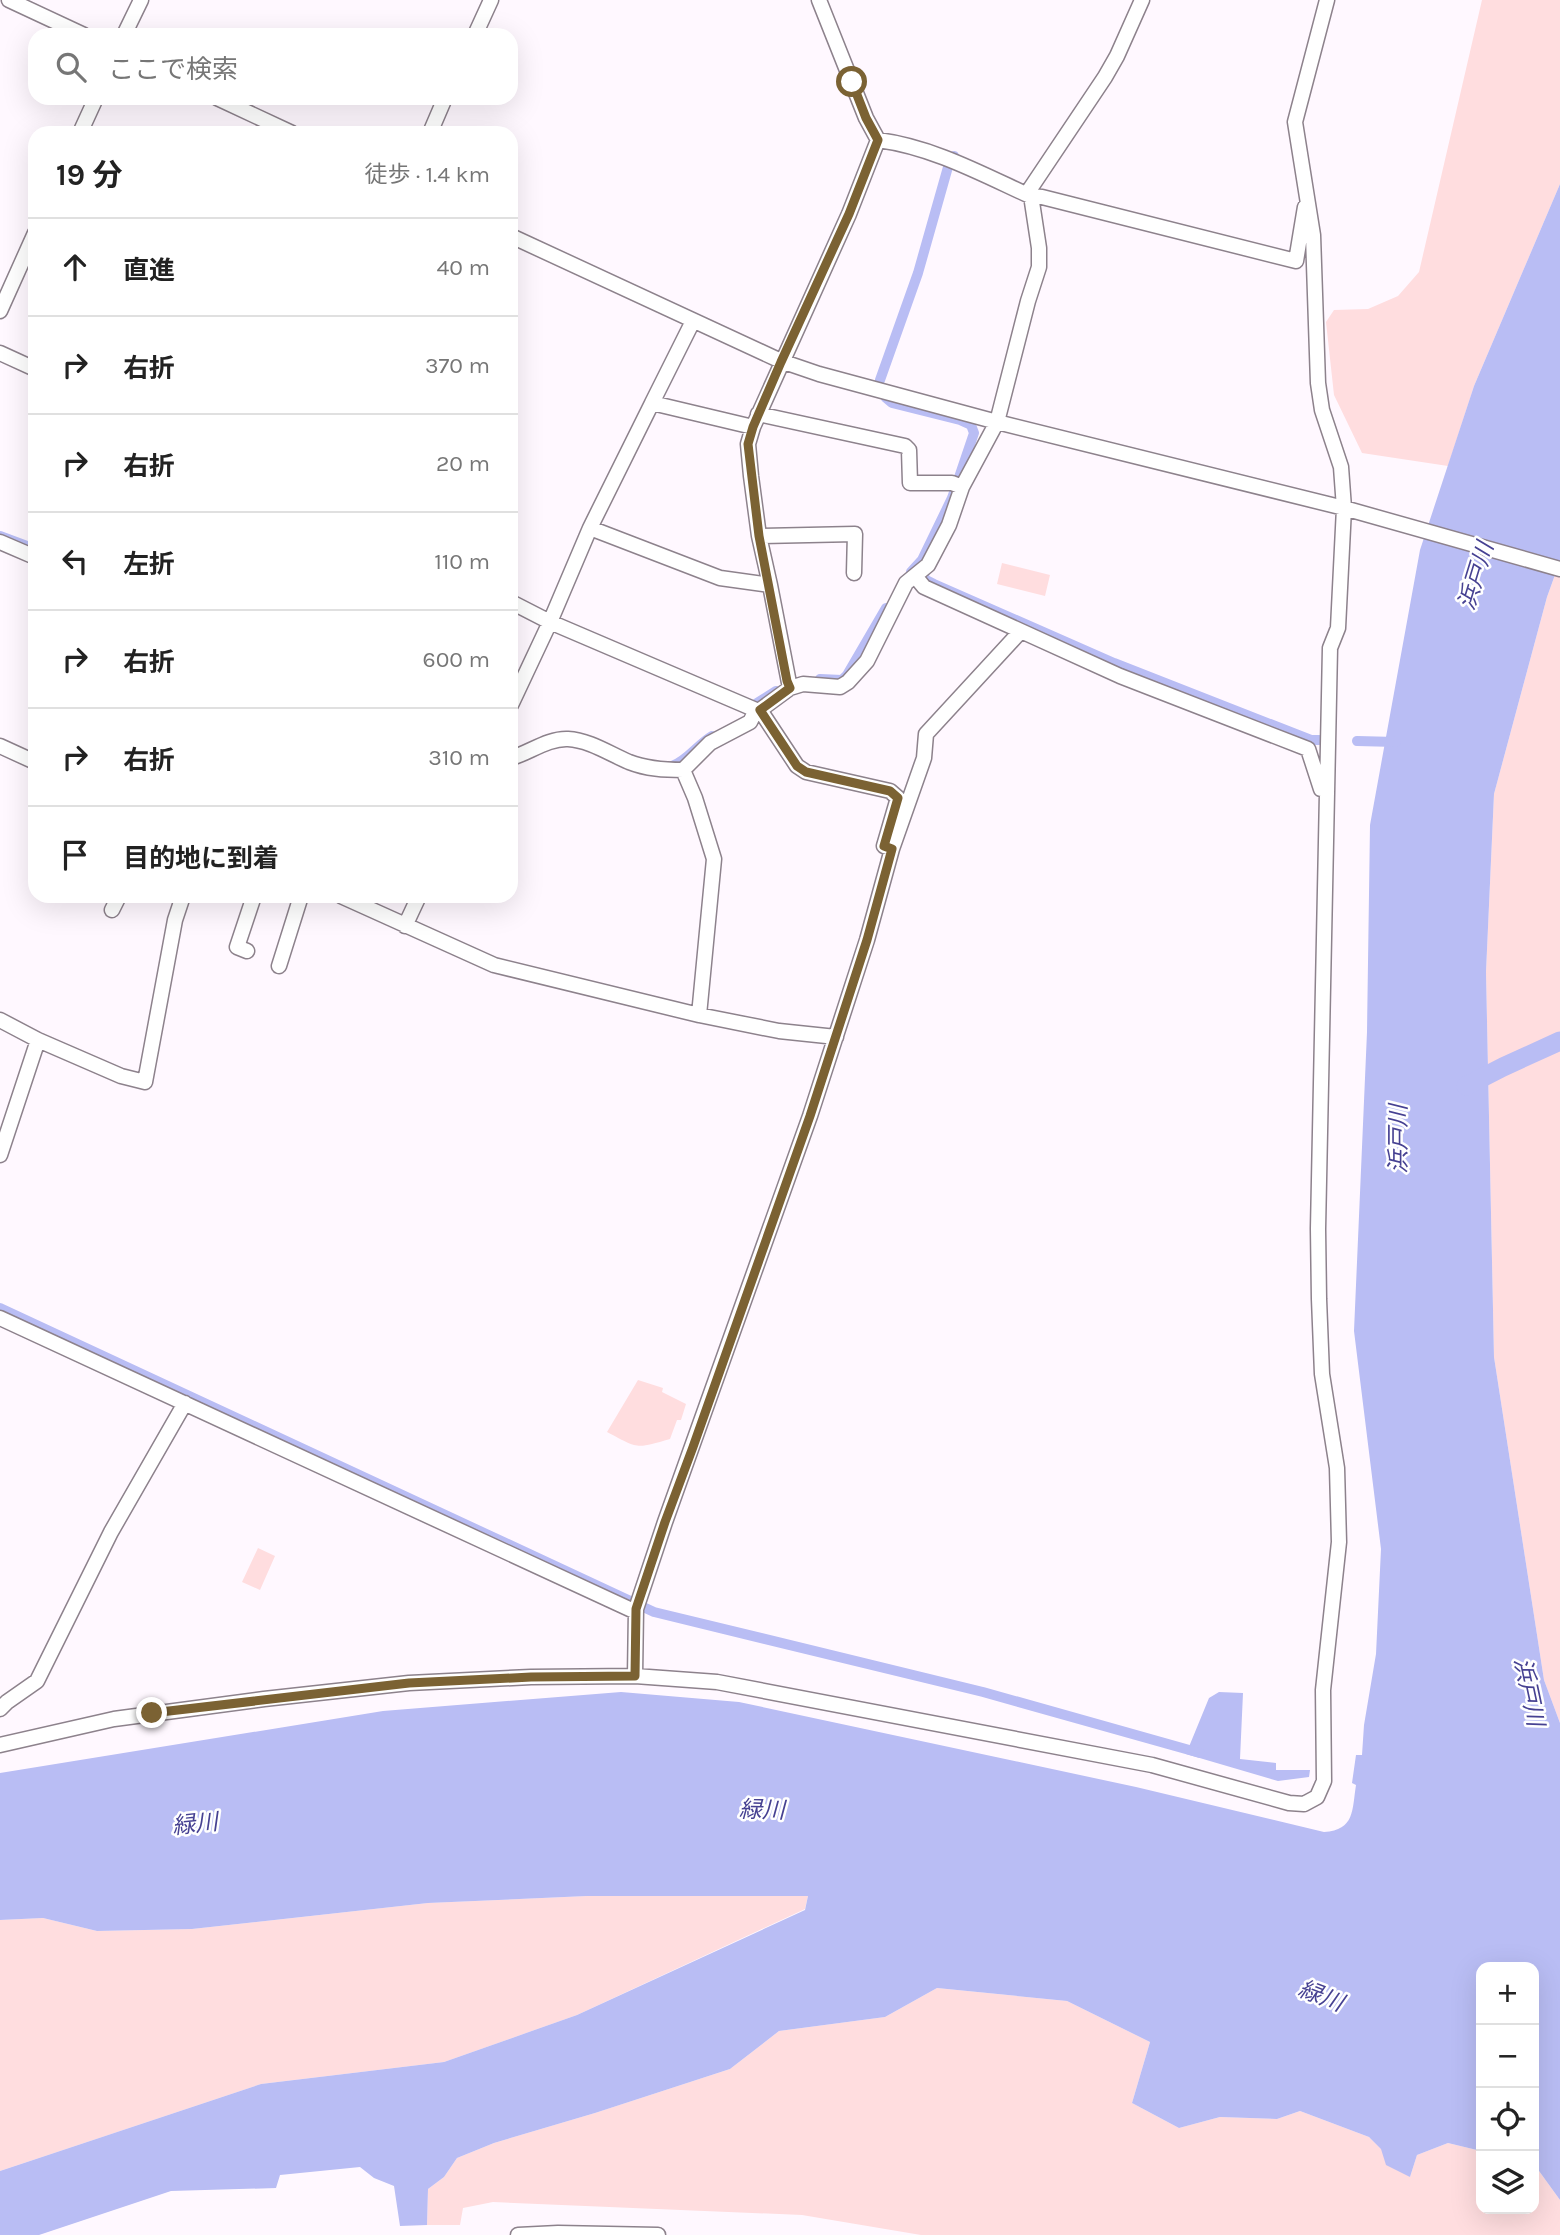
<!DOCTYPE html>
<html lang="ja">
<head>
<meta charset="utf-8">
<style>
	body { margin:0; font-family:Karla,"Noto Sans JP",sans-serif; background:#f2f2f2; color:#222 }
	.controls { position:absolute; right:21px; bottom:21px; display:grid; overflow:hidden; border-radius:14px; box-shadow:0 7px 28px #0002 }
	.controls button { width:63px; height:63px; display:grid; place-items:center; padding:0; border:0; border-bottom:2px solid #e0e0e0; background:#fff; color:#222; font:35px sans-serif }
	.stop { position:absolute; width:21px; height:21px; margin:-16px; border:5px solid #7b6233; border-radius:50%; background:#fff }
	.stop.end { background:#7b6233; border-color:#fff; box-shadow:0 2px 7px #0008 }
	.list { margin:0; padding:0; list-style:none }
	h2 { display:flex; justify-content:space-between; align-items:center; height:91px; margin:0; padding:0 28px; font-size:30px }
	h2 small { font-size:23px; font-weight:400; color:#767676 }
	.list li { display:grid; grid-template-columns:46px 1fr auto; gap:21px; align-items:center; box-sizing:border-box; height:98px; padding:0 28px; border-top:2px solid #e0e0e0 }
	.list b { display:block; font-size:26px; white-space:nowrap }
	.list em { font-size:23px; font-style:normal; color:#767676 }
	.icon { flex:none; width:38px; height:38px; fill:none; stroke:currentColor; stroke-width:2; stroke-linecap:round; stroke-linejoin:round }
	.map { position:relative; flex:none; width:1560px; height:2235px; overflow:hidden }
	.search { position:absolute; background:#fff; box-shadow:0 7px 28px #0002; left:28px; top:28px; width:490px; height:77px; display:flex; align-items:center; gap:18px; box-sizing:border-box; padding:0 24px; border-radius:21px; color:#767676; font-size:26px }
	.panel { position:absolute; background:#fff; box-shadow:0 7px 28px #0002; left:28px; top:126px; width:490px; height:777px; border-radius:21px }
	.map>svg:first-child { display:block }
	.green { fill:#ffdddf }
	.water { fill:#b9bdf4 }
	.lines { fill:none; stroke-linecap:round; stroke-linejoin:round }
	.canal { stroke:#b9bdf4; stroke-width:10 }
	.river { stroke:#b9bdf4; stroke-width:19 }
	.minor-casing { stroke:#8d828c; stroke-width:17 }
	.minor { stroke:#fff; stroke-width:14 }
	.route { stroke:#7b6233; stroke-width:9 }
	.labels { text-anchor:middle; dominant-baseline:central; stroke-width:5; stroke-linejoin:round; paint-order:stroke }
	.water-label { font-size:23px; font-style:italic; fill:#464192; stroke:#fff }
</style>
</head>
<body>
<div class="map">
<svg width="1560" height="2235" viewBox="0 0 1560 2235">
	<rect width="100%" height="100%" fill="#fff8ff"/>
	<path class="green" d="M1482 0H1560V184L1474 386 1448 466 1362 453 1334 395 1326 322 1334 310 1368 309 1398 296 1419 272Z
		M1560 561V1723L1544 1680 1494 1357 1486 972 1494 794 1547 597Z
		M1002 563 1050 575 1045 596 997 584Z
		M638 1380 663 1388 662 1392 686 1404 681 1420H677L670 1439C635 1449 639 1449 607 1432Z
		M258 1548 275 1556 260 1590 242 1582Z
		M587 1896H808L805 1909 577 2015 444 2062 261 2084 0 2171V1920L43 1918 97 1931 192 1929 428 1903Z
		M937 1988 1067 2001 1150 2042 1132 2103 1179 2128 1220 2117 1277 2119 1300 2111 1369 2137 1410 2177 1417 2155 1448 2143 1481 2151V2209H1534V2164L1560 2200V2235H921L802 2215 493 2202 463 2208 460 2225H427L428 2189 444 2177 457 2158 494 2143 595 2113 730 2069 779 2031 885 2017Z"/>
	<path class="water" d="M1560 184V561L1547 597 1494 794 1486 972 1494 1357 1544 1680 1560 1723V2200L1534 2164V1967H1481V2151L1448 2143 1417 2155 1410 2177 1386 2165 1381 2149 1369 2137 1300 2111 1277 2119 1220 2117 1179 2128 1132 2103 1150 2042 1067 2001 937 1988 885 2017 779 2031 730 2069 595 2113 494 2143 457 2158 444 2177 428 2189 427 2225 400 2226 394 2186 374 2178 360 2167 280 2175 276 2188 171 2191 39 2235H0V2171L261 2084 444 2062 577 2015 805 1910 808 1896H587L428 1903 192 1929 97 1931 43 1918 0 1920V1773L383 1711 621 1692 739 1702 1136 1787 1324 1832C1355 1830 1352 1810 1356 1785L1352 1783 1356 1755H1362L1364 1725 1376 1654 1381 1549 1354 1331 1367 1032 1370 825 1420 550 1474 386Z
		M1219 1692 1243 1693 1240 1759 1276 1763V1770H1310L1309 1777 1278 1781 1186 1754 1209 1698Z"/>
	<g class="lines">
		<path class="canal" d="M880 380 918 273 948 167 954 156
			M886 398 892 403 960 420 971 425 974 433 952 498 922 560 911 572
			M0 536 35 549
			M921 571 926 580 934 584 1114 663 1311 740H1319
			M820 679 842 680 847 675 886 608
			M757 703 776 691
			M1357 741 1396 742
			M672 766C687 761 697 745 712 736
			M0 1308 654 1612 983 1692 1200 1753"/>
		<path class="river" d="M1466 1086 1503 1067 1560 1041"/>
		<g class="minor-casing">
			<path id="minor" d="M9 0 84 35
				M124 35 141 0
				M475 35 491 0
				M217 98 292 133
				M80 133 96 98
				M430 133 445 98
				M878 140C932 147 980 173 1030 196L1042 197 1296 261 1305 207
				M511 236 781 361 819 374 997 422 1344 508 1560 569
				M0 311 35 233
				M0 353 35 369
				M652 403 693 321
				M758 414 905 446 909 450 910 483H952L962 487
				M590 528 720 578 770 585 759 536 751 476 748 444 753 427
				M759 536 855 534 854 573
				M0 542 35 557
				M915 576 924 587 1120 676 1308 749 1321 789 1326 790
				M770 585 790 688
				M511 602 550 622 756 710H760L790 688 803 684 840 687 848 682 867 661 906 583 928 565 949 525 962 487 997 422 1028 301 1039 267V248L1030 189 1105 77 1117 56 1142 0
				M511 705 550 622 590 528 652 403 753 427 849 214 878 140 866 118 819 0
				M760 710 797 766 806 772 890 791 898 798 884 846 891 848
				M0 746 35 762
				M511 758C529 753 548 738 568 739 589 740 610 754 629 762 647 769 664 770 683 770
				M341 896 494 965 699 1015 779 1031 836 1037
				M112 910 119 896
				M405 926 419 896
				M247 951 237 947 254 896
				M279 966 301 896
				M699 1015 714 859 695 798 683 770 710 743 750 722 756 710
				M0 1020 38 1040 121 1076 145 1082 175 920 183 896
				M0 1155 38 1040
				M0 1318 636 1612
				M635 1676 636 1609 665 1522 810 1116 867 940 892 849 924 758 926 734 1020 632
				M0 1709 7 1702 37 1681 111 1532 185 1403
				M0 1745 114 1719 264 1699 409 1683 531 1677 635 1676 717 1682 1152 1765 1289 1803 1304 1804 1317 1797 1324 1781 1323 1690 1339 1542 1337 1468 1322 1374 1319 1299 1318 1229 1330 648 1338 628 1344 508 1341 467 1322 410 1318 383 1313 235 1295 122 1327 0
				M518 2235 558 2233 658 2235"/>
		</g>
		<use href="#minor" class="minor"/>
	</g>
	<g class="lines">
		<path class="route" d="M152 1713 409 1683 531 1677 635 1676 636 1609 665 1522 693 1447 810 1116 867 940 892 849 884 846 898 798 890 791 806 772 797 766 760 710 790 688 787 681 759 536 748 444 753 427 781 362 849 214 878 140 866 118 852 82"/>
	</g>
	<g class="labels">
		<g class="water-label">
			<text transform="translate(1476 576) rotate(-73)">浜戸川</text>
			<text transform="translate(1398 1139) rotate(-90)">浜戸川</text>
			<text transform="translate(1529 1692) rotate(78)">浜戸川</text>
			<text transform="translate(762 1810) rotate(1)">緑川</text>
			<text transform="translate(195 1824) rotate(-6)">緑川</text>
			<text transform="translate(1321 1996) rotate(21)">緑川</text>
		</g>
	</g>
</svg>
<div class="controls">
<button>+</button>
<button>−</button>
<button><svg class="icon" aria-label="locate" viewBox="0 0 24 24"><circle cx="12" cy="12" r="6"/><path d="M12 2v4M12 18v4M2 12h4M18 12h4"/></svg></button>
<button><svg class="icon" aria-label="layers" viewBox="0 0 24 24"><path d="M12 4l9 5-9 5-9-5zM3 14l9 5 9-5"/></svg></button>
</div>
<div class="stop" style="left:852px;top:82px"></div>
<div class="stop end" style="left:152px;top:1713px"></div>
<div class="search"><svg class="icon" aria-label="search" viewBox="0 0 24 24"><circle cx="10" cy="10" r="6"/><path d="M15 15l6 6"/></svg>ここで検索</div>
<section class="panel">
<h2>19 分<small>徒歩 · 1.4 km</small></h2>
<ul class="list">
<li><svg class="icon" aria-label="ahead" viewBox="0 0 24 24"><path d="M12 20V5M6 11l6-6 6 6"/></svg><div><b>直進</b></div><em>40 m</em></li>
<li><svg class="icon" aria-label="right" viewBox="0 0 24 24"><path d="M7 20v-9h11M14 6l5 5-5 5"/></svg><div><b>右折</b></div><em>370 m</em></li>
<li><svg class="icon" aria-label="right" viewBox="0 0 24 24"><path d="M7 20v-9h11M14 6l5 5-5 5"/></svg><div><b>右折</b></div><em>20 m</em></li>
<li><svg class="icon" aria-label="left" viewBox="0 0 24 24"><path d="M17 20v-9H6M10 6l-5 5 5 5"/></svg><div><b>左折</b></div><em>110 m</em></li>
<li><svg class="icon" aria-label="right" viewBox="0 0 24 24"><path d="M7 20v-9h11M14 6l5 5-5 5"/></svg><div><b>右折</b></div><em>600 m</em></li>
<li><svg class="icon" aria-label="right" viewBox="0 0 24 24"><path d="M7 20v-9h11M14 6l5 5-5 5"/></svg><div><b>右折</b></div><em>310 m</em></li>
<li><svg class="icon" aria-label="arrive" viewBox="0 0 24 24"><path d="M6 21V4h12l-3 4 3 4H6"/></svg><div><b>目的地に到着</b></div></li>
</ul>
</section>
</div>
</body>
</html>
